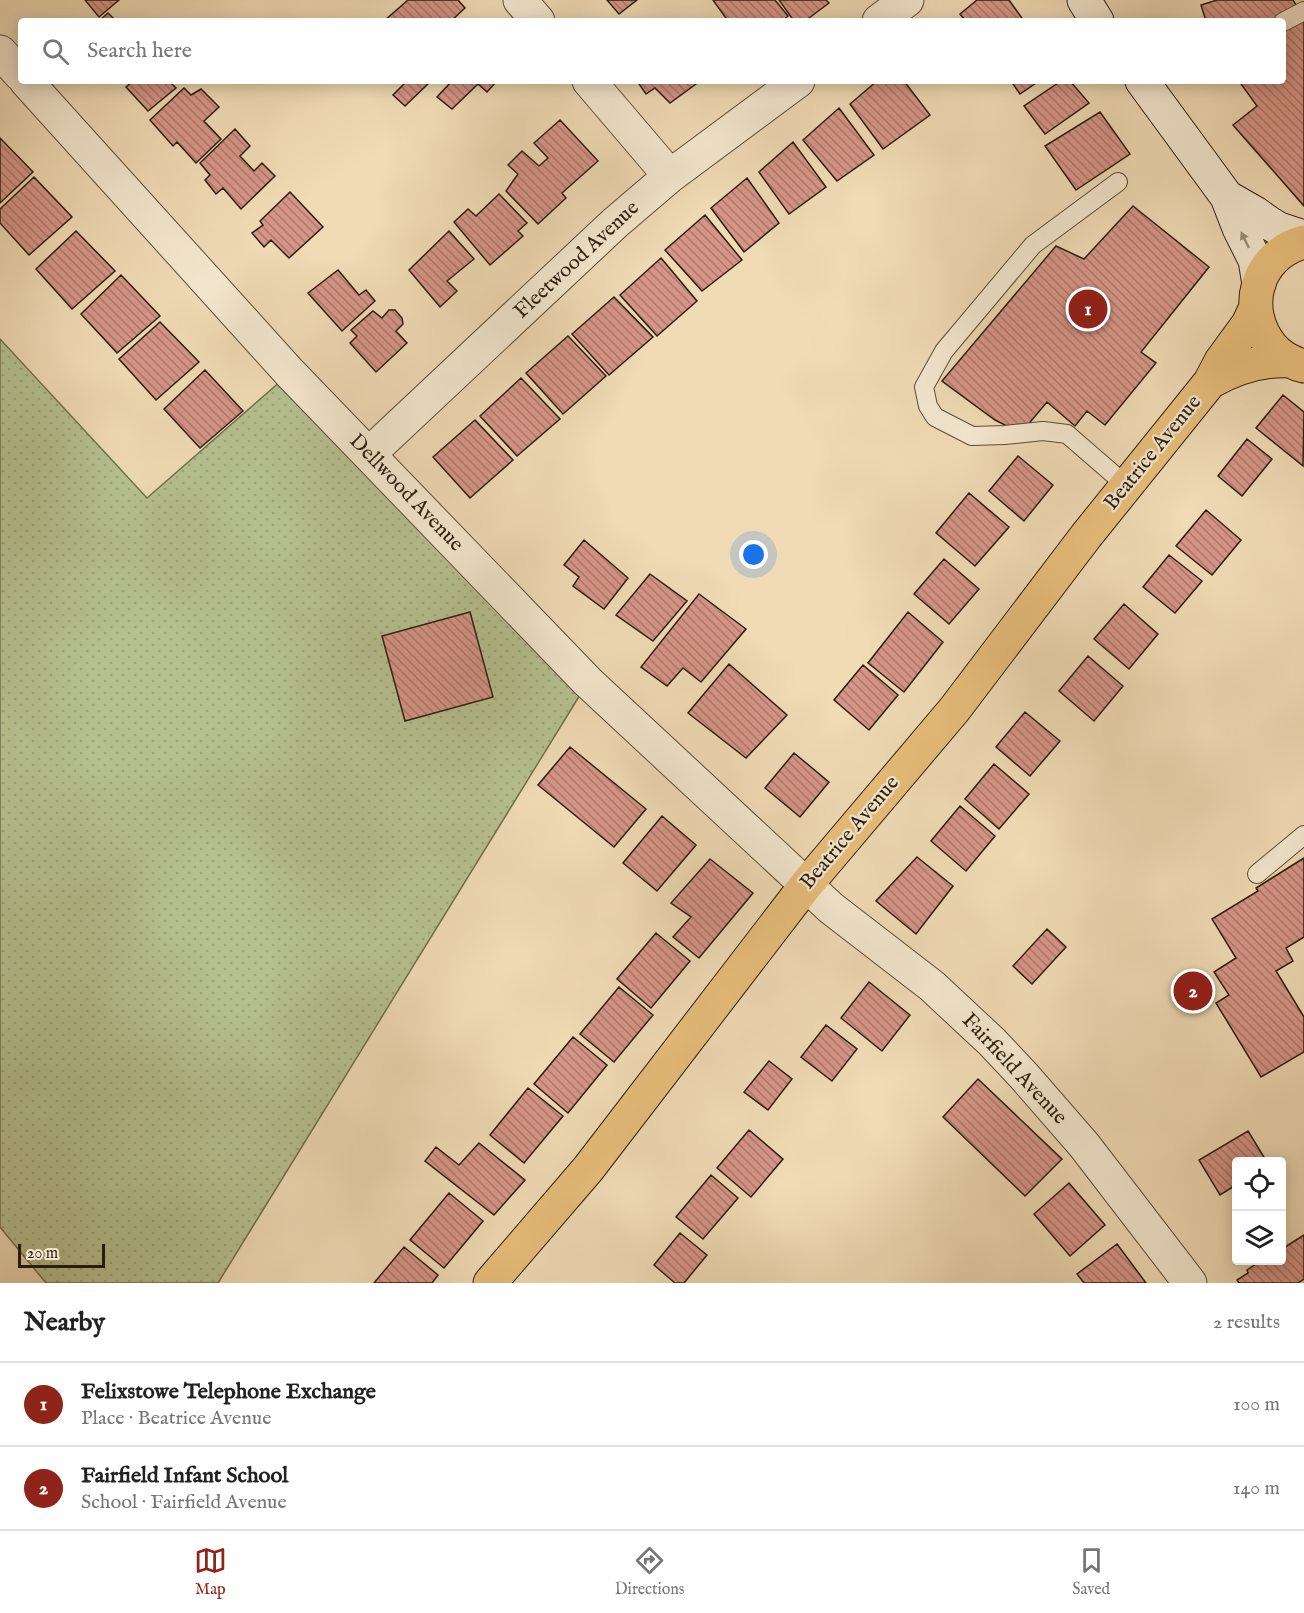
<!DOCTYPE html>
<html lang="en">
<head>
<meta charset="utf-8">
<style>
	body { margin:0; font-family:"IM FELL English",serif; background:#f6f6f6; color:#222 }
	.controls { position:absolute; right:18px; bottom:18px; display:grid; overflow:hidden; border-radius:6px; box-shadow:0 3px 15px #0003 }
	.controls button { width:54px; height:54px; display:grid; place-items:center; padding:0; border:0; border-bottom:2px solid #e0e0e0; background:#fff; color:#222; font:30px sans-serif }
	.scale { position:absolute; left:18px; bottom:15px; width:87px; box-sizing:border-box; padding-left:6px; border:3px solid #291e10; border-top:0; font-size:16px; line-height:21px; white-space:nowrap; color:#291e10; -webkit-text-stroke:4px #f5e8d0; paint-order:stroke }
	.you { position:absolute; left:754px; top:555px; width:21px; height:21px; margin:-15px; border:4px solid #fff; border-radius:50%; background:#1a73e8; box-shadow:0 0 0 9px #1a73e833 }
	.badge { display:grid; place-items:center; width:39px; height:39px; border-radius:50%; background:#8f2418; color:#fff; font-size:20px; font-weight:700 }
	.pin { position:absolute; translate:-50% -50%; border:3px solid #fff; box-shadow:0 2px 6px #0006 }
	.list { margin:0; padding:0; list-style:none }
	h2 { display:flex; justify-content:space-between; align-items:center; height:78px; margin:0; padding:0 24px; font-size:26px }
	h2 small { font-size:20px; font-weight:400; color:#767676 }
	.list li { display:grid; grid-template-columns:39px 1fr auto; gap:18px; align-items:center; box-sizing:border-box; height:84px; padding:0 24px; border-top:2px solid #e0e0e0 }
	.list b { display:block; font-size:22px; white-space:nowrap }
	.list p { margin:0; font-size:20px; white-space:nowrap; color:#767676 }
	.list em { font-size:20px; font-style:normal; color:#767676 }
	.icon { flex:none; width:33px; height:33px; fill:none; stroke:currentColor; stroke-width:2; stroke-linecap:round; stroke-linejoin:round }
	.map { position:relative; flex:none; width:1304px; height:1283px; overflow:hidden }
	.search { position:absolute; background:#fff; box-shadow:0 3px 15px #0003; left:18px; right:18px; top:18px; height:66px; display:flex; align-items:center; gap:15px; box-sizing:border-box; padding:0 21px; border-radius:6px; color:#767676; font-size:22px }
	.sheet { height:246px; background:#fff }
	nav { display:flex; justify-content:space-around; align-items:center; box-sizing:border-box; height:84px; border-top:2px solid #e0e0e0; background:#fff; font-size:16px; color:#767676 }
	nav a { display:grid; justify-items:center; gap:3px }
	nav .on { color:#8f2418 }
	.map>svg:first-child { display:block }
	.park { fill:url(#park-dots); stroke:#707050; stroke-width:1.5 }
	.building { fill:url(#building-back-hatch); stroke:#291e10; stroke-width:1.5 }
	.lines { fill:none; stroke-linecap:round; stroke-linejoin:round }
	.lane-casing { stroke:#5b4d3a; stroke-width:20 }
	.street-casing { stroke:#5b4d3a; stroke-width:35 }
	.secondary-casing { stroke:#291e10; stroke-width:35 }
	.primary-casing { stroke:#291e10; stroke-width:35 }
	.lane { stroke:#f5e8d0; stroke-width:18 }
	.street { stroke:#f5e8d0; stroke-width:33 }
	.secondary { stroke:#f5e8d0; stroke-width:33 }
	.primary { stroke:#e8be7b; stroke-width:33 }
	.oneway { fill:#998d7a }
	.labels { text-anchor:middle; dominant-baseline:central; stroke-width:4.5; stroke-linejoin:round; paint-order:stroke }
	.street-label { font-size:21px; fill:#291e10; stroke:#f5e8d0 }
</style>
</head>
<body>
<div class="map">
<svg width="1304" height="1283" viewBox="0 0 1304 1283">
	<defs>
		<pattern id="park-dots" width="8" height="8" patternUnits="userSpaceOnUse" patternTransform="scale(1.5)"><rect width="8" height="8" fill="#b6c191"/><path d="M2 2h.1M6 6h.1" fill="none" stroke="#9ca57c" stroke-width="1.8" stroke-linecap="round"/></pattern>
		<pattern id="building-back-hatch" width="6" height="6" patternUnits="userSpaceOnUse" patternTransform="scale(1.5)"><rect width="6" height="6" fill="#d69587"/><path d="M-1 5l2 2M0 0l6 6M5-1l2 2" fill="none" stroke="#ae796d"/></pattern>
	</defs>
	<rect width="100%" height="100%" fill="#f0dbb6"/>
	<filter id="stains"><feTurbulence type="fractalNoise" baseFrequency=".00333" numOctaves="4"/><feColorMatrix values="0 0 0 0 .2 0 0 0 0 .09 0 0 0 0 .02 0 0 0 .5 -.17"/></filter>
	<radialGradient id="worn" r=".72"><stop offset=".6" stop-color="#630" stop-opacity="0"/><stop offset="1" stop-color="#630" stop-opacity=".3"/></radialGradient>
	<path class="park" d="M0 339 147 498 290 373 588 682 218 1283H46L0 1227Z"/>
	<path class="building" d="M85 0H119L99 17Z
		M408 0H458L465 8 451 21H384Z
		M607 0H637L619 14Z
		M713 0H775L788 16 782 21H728Z
		M779 0H826L829 3 805 21H794Z
		M977 0H1009L1024 21H966L960 14Z
		M1217 0H1293L1304 18V206L1233 125 1257 106 1239 81H1283V21H1206L1201 5Z
		M108 13 116 21H99Z
		M133 81H169L176 88 148 111 126 87Z
		M407 81H431L405 106 393 95Z
		M450 81H497L487 92 478 84 452 109 437 97 451 82Z
		M637 81H700L670 103 655 88 646 94Z
		M877 81H904L930 115 883 149 850 104Z
		M1011 81H1039L1020 94Z
		M1061 81H1070L1089 103 1045 134 1024 106Z
		M184 88 191 95 201 89 219 107 204 121 221 139 196 163 177 142 173 146 150 120Z
		M839 108 874 155 837 181 803 140Z
		M1100 112 1130 154 1076 190 1045 146Z
		M560 120 598 161 562 193 566 198 538 224 506 191 518 174 508 165 522 151 539 166 548 158 534 143Z
		M235 129 250 146 240 156 254 171 262 163 275 176 241 209 223 188 216 194 205 180 210 175 200 163Z
		M0 138 33 172 0 203Z
		M793 142 826 187 789 214 759 172Z
		M34 177 72 217 29 255 0 223V209Z
		M747 178 779 223 744 252 711 208Z
		M290 192 323 227 289 258 271 240 264 247 252 233 263 225 260 221Z
		M499 194 527 223 518 231 523 236 490 265 454 222 468 209 476 216Z
		M1133 206 1209 267 1141 352 1156 363 1105 425 1087 411 1075 426 1047 402 1021 433 995 420 942 381 1056 246 1084 259Z
		M705 215 742 260 702 291 665 250Z
		M76 231 115 271 72 309 36 269Z
		M449 231 474 259 447 281 457 291 440 307 409 270Z
		M661 258 697 301 657 336 620 295Z
		M338 270 359 295 366 290 375 301 342 331 308 293Z
		M121 275 160 316 117 353 81 314Z
		M614 297 653 337 609 375 572 334Z
		M389 310H395L402 318 403 324 396 331 407 343 376 372 350 343 357 336 351 330 373 311 382 318Z
		M160 322 199 362 156 400 119 359Z
		M568 336 606 376 563 414 526 373Z
		M205 370 243 411 200 448 164 409Z
		M521 378 560 419 517 456 480 416Z
		M1283 395 1304 412 1303 466 1256 428Z
		M475 420 513 460 470 498 433 457Z
		M1247 439 1272 459 1242 496 1218 476Z
		M1018 456 1053 485 1024 521 989 491Z
		M969 493 1009 527 975 566 936 533Z
		M1206 510 1241 540 1212 575 1176 546Z
		M584 540 628 578 604 609 573 586 579 577 564 565Z
		M1169 555 1202 581 1175 613 1143 587Z
		M944 559 979 589 949 624 914 594Z
		M650 574 687 601 653 641 616 615Z
		M699 594 746 629 701 682 683 668 667 686 641 667Z
		M1124 604 1158 634 1129 669 1094 639Z
		M470 612 493 697 405 721 382 636Z
		M908 612 943 642 904 692 868 663Z
		M1088 656 1123 686 1094 721 1059 691Z
		M729 664 787 715 746 758 688 713Z
		M863 665 898 695 869 730 834 700Z
		M1025 712 1060 741 1030 776 996 747Z
		M570 747 646 809 614 847 538 785Z
		M794 753 829 782 800 817 765 788Z
		M994 764 1029 794 999 829 965 799Z
		M960 806 995 836 966 871 931 841Z
		M662 816 696 845 657 891 623 863Z
		M917 857 953 886 916 934 876 901Z
		M1304 858V937L1286 948 1293 961 1276 971 1304 1017V1052L1261 1077 1216 1003 1229 995 1214 972 1236 958 1212 919 1258 891 1256 888Z
		M710 859 753 893 699 958 673 937 691 917 671 903Z
		M1047 929 1066 947 1032 984 1013 966Z
		M656 933 690 961 651 1008 617 979Z
		M869 982 910 1015 882 1051 841 1018Z
		M619 987 653 1015 614 1062 580 1034Z
		M826 1025 857 1049 832 1081 801 1057Z
		M573 1037 607 1065 568 1113 534 1084Z
		M769 1061 792 1079 768 1110 744 1092Z
		M978 1079 1062 1159 1025 1196 943 1117Z
		M528 1088 563 1116 524 1163 490 1135Z
		M749 1130 783 1159 751 1197 717 1168Z
		M1248 1131 1267 1162H1236V1185L1220 1195 1199 1160Z
		M479 1143 525 1180 494 1215 425 1161 436 1147 459 1165Z
		M711 1175 738 1198 703 1239 676 1217Z
		M1069 1183 1105 1225 1070 1256 1034 1214Z
		M449 1193 483 1221 444 1268 410 1240Z
		M680 1233 707 1255 684 1283H675L654 1265Z
		M1304 1235V1279L1298 1283H1239L1237 1280 1248 1273 1247 1270 1262 1260H1282V1249Z
		M1117 1244 1146 1283H1084L1077 1274Z
		M404 1247 438 1275 432 1283H374Z"/>
	<g class="lines">
		<g class="lane-casing">
			<path id="lane" d="M1283 22 1304 11
				M1118 182 1033 245 944 351 924 387 928 406 935 417 972 436 1005 435 1043 431 1067 434 1127 486
				M1257 874 1304 835"/>
		</g>
		<g class="street-casing">
			<path id="street" d="M520 0 538 21
				M879 21 907 0
				M0 52 21 75
				M26 81 290 373 588 682 831 908 932 986 992 1042 1024 1076 1084 1145 1190 1283
				M589 81 670 176
				M369 454 615 223 670 176 798 81"/>
		</g>
		<g class="secondary-casing">
			<path id="secondary" d="M1084 0 1097 21
				M1142 81 1227 197 1239 228 1255 260 1259 284
				M1227 197 1255 213 1269 223 1279 229 1304 237"/>
		</g>
		<g class="primary-casing">
			<path id="primary" d="M1304 242C1256 255 1241 309 1272 347 1280 356 1292 363 1304 366
				M1210 382C1235 368 1261 359 1291 361
				M490 1283 588 1169 806 885 954 710 1086 536 1210 382 1221 361 1248 324 1256 307"/>
		</g>
		<use href="#lane" class="lane"/>
		<use href="#street" class="street"/>
		<use href="#secondary" class="secondary"/>
		<use href="#primary" class="primary"/>
	</g>
	<defs><path id="oneway-solid" d="M-6-.8H1V-3.2L6.5 0L1 3.2V.8H-6Z" transform="scale(1.5)"/></defs>
	<use class="oneway" href="#oneway-solid" transform="translate(1245 240) rotate(-116)"/>
	<g class="labels">
		<g class="street-label">
			<text transform="translate(577 260) rotate(-43)">Fleetwood Avenue</text>
			<text transform="translate(1153 453) rotate(-51)">Beatrice Avenue</text>
			<text transform="translate(406 493) rotate(46)">Dellwood Avenue</text>
			<text transform="translate(850 833) rotate(-50)">Beatrice Avenue</text>
			<text transform="translate(1014 1069) rotate(47)">Fairfield Avenue</text>
		</g>
	</g>
	<rect width="100%" height="100%" filter="url(#stains)"/>
	<rect width="100%" height="100%" fill="url(#worn)"/>
</svg>
<div class="controls">
<button><svg class="icon" aria-label="locate" viewBox="0 0 24 24"><circle cx="12" cy="12" r="6"/><path d="M12 2v4M12 18v4M2 12h4M18 12h4"/></svg></button>
<button><svg class="icon" aria-label="layers" viewBox="0 0 24 24"><path d="M12 4l9 5-9 5-9-5zM3 14l9 5 9-5"/></svg></button>
</div>
<div class="scale">20 m</div>
<div class="you"></div>
<div class="pin badge" style="left:1088px;top:309px">1</div>
<div class="pin badge" style="left:1193px;top:991px">2</div>
<div class="search"><svg class="icon" aria-label="search" viewBox="0 0 24 24"><circle cx="10" cy="10" r="6"/><path d="M15 15l6 6"/></svg>Search here</div>
</div>
<section class="sheet">
<h2>Nearby<small>2 results</small></h2>
<ul class="list">
<li><span class="badge">1</span><div><b>Felixstowe Telephone Exchange</b><p>Place · Beatrice Avenue</p></div><em>100 m</em></li>
<li><span class="badge">2</span><div><b>Fairfield Infant School</b><p>School · Fairfield Avenue</p></div><em>140 m</em></li>
</ul>
</section>
<nav>
<a class="on"><svg class="icon" aria-label="map" viewBox="0 0 24 24"><path d="M3 6l6-2 6 2 6-2v14l-6 2-6-2-6 2zM9 4v14M15 6v14"/></svg>Map</a>
<a><svg class="icon" aria-label="directions" viewBox="0 0 24 24"><path d="M12 3l9 9-9 9-9-9zM9 14v-3h6M13 9l2 2-2 2"/></svg>Directions</a>
<a><svg class="icon" aria-label="saved" viewBox="0 0 24 24"><path d="M7 4h10v16l-5-4-5 4z"/></svg>Saved</a>
</nav>
</body>
</html>
